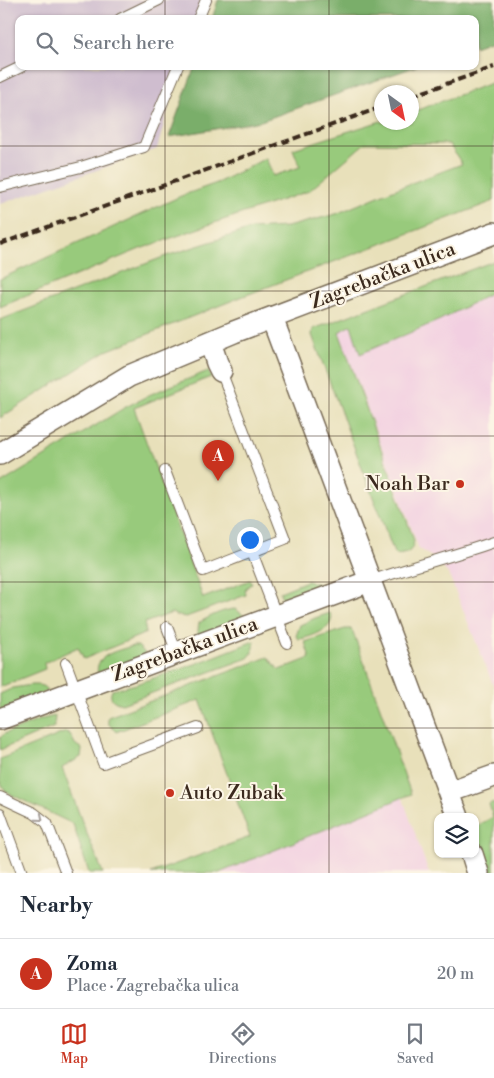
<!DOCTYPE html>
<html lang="en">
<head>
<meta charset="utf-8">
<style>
	body { margin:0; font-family:"Libre Bodoni",serif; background:#f6f6f7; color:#1f2937 }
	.controls { position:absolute; right:15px; bottom:15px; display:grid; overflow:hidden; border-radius:10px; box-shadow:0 1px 4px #0004 }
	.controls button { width:45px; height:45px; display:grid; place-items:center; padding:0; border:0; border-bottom:1px solid #e0e1e3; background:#fff; color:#1f2937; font:25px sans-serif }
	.compass { position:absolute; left:374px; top:85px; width:45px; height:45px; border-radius:50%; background:#fff; box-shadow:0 1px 4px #0004; rotate:147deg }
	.you { position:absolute; left:249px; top:539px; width:18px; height:18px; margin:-12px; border:4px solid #fff; border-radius:50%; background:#1a73e8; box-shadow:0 0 0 8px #1a73e833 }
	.badge { display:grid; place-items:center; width:32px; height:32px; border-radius:50%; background:#c8321e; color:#fff; font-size:16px; font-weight:700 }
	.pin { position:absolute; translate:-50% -41px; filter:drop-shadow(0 1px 2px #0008) }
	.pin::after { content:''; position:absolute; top:26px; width:18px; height:15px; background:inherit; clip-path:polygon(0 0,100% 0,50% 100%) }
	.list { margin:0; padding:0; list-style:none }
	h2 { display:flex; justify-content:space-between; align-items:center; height:65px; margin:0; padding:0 20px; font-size:21px }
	h2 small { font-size:16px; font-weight:400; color:#747a83 }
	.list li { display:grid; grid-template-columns:32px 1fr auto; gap:15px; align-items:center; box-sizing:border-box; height:70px; padding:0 20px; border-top:1px solid #e0e1e3 }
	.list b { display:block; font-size:19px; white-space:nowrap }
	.list p { margin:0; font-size:16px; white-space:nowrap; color:#747a83 }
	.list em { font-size:16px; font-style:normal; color:#747a83 }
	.icon { flex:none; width:28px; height:28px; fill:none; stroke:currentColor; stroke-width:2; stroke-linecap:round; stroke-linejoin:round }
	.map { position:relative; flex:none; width:494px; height:873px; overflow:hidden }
	.search { position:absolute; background:#fff; box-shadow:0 1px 4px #0004; left:15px; right:15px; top:15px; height:55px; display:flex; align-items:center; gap:12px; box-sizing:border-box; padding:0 18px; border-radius:10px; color:#747a83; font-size:19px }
	.sheet { height:135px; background:#fff }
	nav { display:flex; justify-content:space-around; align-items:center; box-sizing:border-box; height:70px; border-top:1px solid #e0e1e3; background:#fff; font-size:14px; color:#747a83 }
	nav a { display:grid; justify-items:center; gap:2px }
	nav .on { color:#c8321e }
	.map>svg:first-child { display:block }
	.built { fill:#f2cfe1 }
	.industrial { fill:#cfbdcf }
	.green { fill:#98ca7b; stroke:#6a7a4c }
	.forest { fill:#7aae6b; stroke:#5a6c44 }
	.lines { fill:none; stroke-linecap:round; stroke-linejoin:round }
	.service-casing { stroke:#786a55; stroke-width:12 }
	.minor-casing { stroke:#786a55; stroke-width:24 }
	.service { stroke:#fff; stroke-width:10 }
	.minor { stroke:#fff; stroke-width:21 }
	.rail { stroke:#3b2a1e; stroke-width:4; stroke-dasharray:8 4; stroke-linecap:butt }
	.oneway { stroke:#a79f9a }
	.grid { fill:none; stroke:#3b2a1e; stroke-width:1; stroke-opacity:0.55 }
	.poi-dot { fill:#c8321e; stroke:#fcf5e5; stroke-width:2 }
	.labels { text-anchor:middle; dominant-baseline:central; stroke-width:4; stroke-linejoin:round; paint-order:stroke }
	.street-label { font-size:20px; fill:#3b2a1e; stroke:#fcf5e5 }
	.poi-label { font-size:20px; fill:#3b2a1e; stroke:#fcf5e5; text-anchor:end }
</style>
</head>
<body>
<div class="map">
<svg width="494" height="873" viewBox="0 0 494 873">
	<rect width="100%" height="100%" fill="#fcf5e5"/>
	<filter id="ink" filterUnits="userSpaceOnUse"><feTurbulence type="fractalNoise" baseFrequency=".02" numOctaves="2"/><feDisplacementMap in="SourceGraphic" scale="10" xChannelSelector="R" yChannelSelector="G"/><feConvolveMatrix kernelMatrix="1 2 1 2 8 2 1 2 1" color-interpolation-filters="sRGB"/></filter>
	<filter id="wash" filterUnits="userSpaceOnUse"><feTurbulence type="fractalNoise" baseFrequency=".0096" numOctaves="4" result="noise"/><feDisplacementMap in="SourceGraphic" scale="20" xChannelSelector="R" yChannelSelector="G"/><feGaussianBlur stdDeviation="1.12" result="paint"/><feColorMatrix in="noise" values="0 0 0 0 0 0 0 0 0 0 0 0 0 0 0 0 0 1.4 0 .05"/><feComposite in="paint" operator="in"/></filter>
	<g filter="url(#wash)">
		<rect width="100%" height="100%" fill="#e8e0ba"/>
		<path class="built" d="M494 266V687L449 575 437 560 419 549 337 325Z
			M402 796 429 873H201Z"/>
		<path class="industrial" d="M0 0H212L204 19H19V66H183L175 84 157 149 0 204Z"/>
		<path class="green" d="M494 82V201L241 297 106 351 0 418V320L166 256 251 229 287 227 336 214 388 192 462 164 449 144 365 143 309 191 211 224 140 249 0 307V279L181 196 217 183 266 158 273 176 300 167 293 149 381 121 382 122H412V112Z
			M494 261V292L440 320 360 354 351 325 339 332 414 540C413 552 407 554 396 555L394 553 312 335 313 329 316 328Z
			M208 371 211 377 134 408 203 598 250 580 252 583 245 589 246 595 186 617 175 615 172 613 144 623 146 633 84 659 78 647 44 663 45 669 0 687V484L124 408 151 394Z
			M307 581 318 584 321 591 294 602 287 600 281 596 280 592Z
			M235 609 246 617 197 638 199 623C210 616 222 610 235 609Z
			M330 613 332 617C331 621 330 626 326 628 321 633 305 639 298 639L296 636 300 625 315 618Z
			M345 629H351L353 632 411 794 219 873H151L250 837 200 700 116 732 108 723V717L268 657 279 670 310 658 305 642Z
			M254 641C255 648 253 653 248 658L122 704C114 702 108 699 112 690L136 684 198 663Z
			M133 646H138L144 652 146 657 98 674C93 655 119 650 133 646Z
			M31 685C38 685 44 684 47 691L0 711V694L13 688Z
			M55 716 54 727 0 750V738L4 734 42 719Z
			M66 732 70 734 75 744 82 749 81 757 62 768 83 824 103 873H89L73 824 6 792 0 782V759Z
			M494 802V873H492L478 837 475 827 493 817 489 804Z"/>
		<path class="forest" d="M218 0H494V39L475 46V19H212Z
			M195 66H417L261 121 169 137Z"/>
	</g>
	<g filter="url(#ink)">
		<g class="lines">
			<g class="service-casing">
				<path id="service" d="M120 19 159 0
					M198 19 206 0
					M0 77 23 66
					M0 187 81 167 144 147 178 66
					M165 471 203 571 285 539 221 371
					M252 552 287 643
					M370 581C411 567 453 556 494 542
					M167 627 177 653
					M66 663 103 763 198 728
					M0 797 34 813 47 823 66 873
					M0 813 22 873"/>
			</g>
			<g class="minor-casing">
				<path id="minor" d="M272 318 458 817
					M210 342 217 363 221 371
					M0 454 129 376 234 332 494 233
					M0 719 370 581
					M449 792 494 776
					M472 854 478 873"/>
			</g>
			<use href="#service" class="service"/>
			<use href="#minor" class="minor"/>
			<path class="rail" d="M412 96 494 67
				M0 244 382 107"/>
		</g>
		<defs><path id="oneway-chevron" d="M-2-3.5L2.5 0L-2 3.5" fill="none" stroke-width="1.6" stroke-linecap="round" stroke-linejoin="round" transform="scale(1.25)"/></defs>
		<use class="oneway" href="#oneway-chevron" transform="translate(40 818) rotate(40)"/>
	</g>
	<path class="grid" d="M165 0V19M329 0V19M165 66V873M329 66V873M0 146H494M0 291H494M0 436H494M0 582H494M0 728H494"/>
	<g class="poi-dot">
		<circle cx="460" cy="484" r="5"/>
		<circle cx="170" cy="793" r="5"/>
	</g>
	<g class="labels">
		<g class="street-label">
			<text transform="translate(383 276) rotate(-21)">Zagrebačka ulica</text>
			<text transform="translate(185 650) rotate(-20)">Zagrebačka ulica</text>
		</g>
		<g class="poi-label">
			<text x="450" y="484">Noah Bar</text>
			<text x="180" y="793" text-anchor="start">Auto Zubak</text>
		</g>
	</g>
</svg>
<div class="controls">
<button><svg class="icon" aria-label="layers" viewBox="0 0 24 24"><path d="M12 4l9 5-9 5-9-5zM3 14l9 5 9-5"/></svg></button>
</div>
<svg class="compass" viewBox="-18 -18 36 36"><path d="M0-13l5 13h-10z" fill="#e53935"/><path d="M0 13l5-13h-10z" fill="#747a83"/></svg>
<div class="you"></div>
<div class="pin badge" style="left:218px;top:481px">A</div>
<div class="search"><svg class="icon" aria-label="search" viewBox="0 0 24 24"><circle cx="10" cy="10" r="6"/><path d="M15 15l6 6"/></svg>Search here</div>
</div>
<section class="sheet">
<h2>Nearby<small></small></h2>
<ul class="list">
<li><span class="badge">A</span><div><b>Zoma</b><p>Place · Zagrebačka ulica</p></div><em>20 m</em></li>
</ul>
</section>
<nav>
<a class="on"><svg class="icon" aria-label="map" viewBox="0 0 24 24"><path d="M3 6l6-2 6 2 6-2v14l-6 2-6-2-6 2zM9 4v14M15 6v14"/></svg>Map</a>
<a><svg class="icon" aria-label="directions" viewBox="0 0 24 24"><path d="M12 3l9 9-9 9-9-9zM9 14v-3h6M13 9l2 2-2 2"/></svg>Directions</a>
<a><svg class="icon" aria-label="saved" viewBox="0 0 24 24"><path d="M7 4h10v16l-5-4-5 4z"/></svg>Saved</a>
</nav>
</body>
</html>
